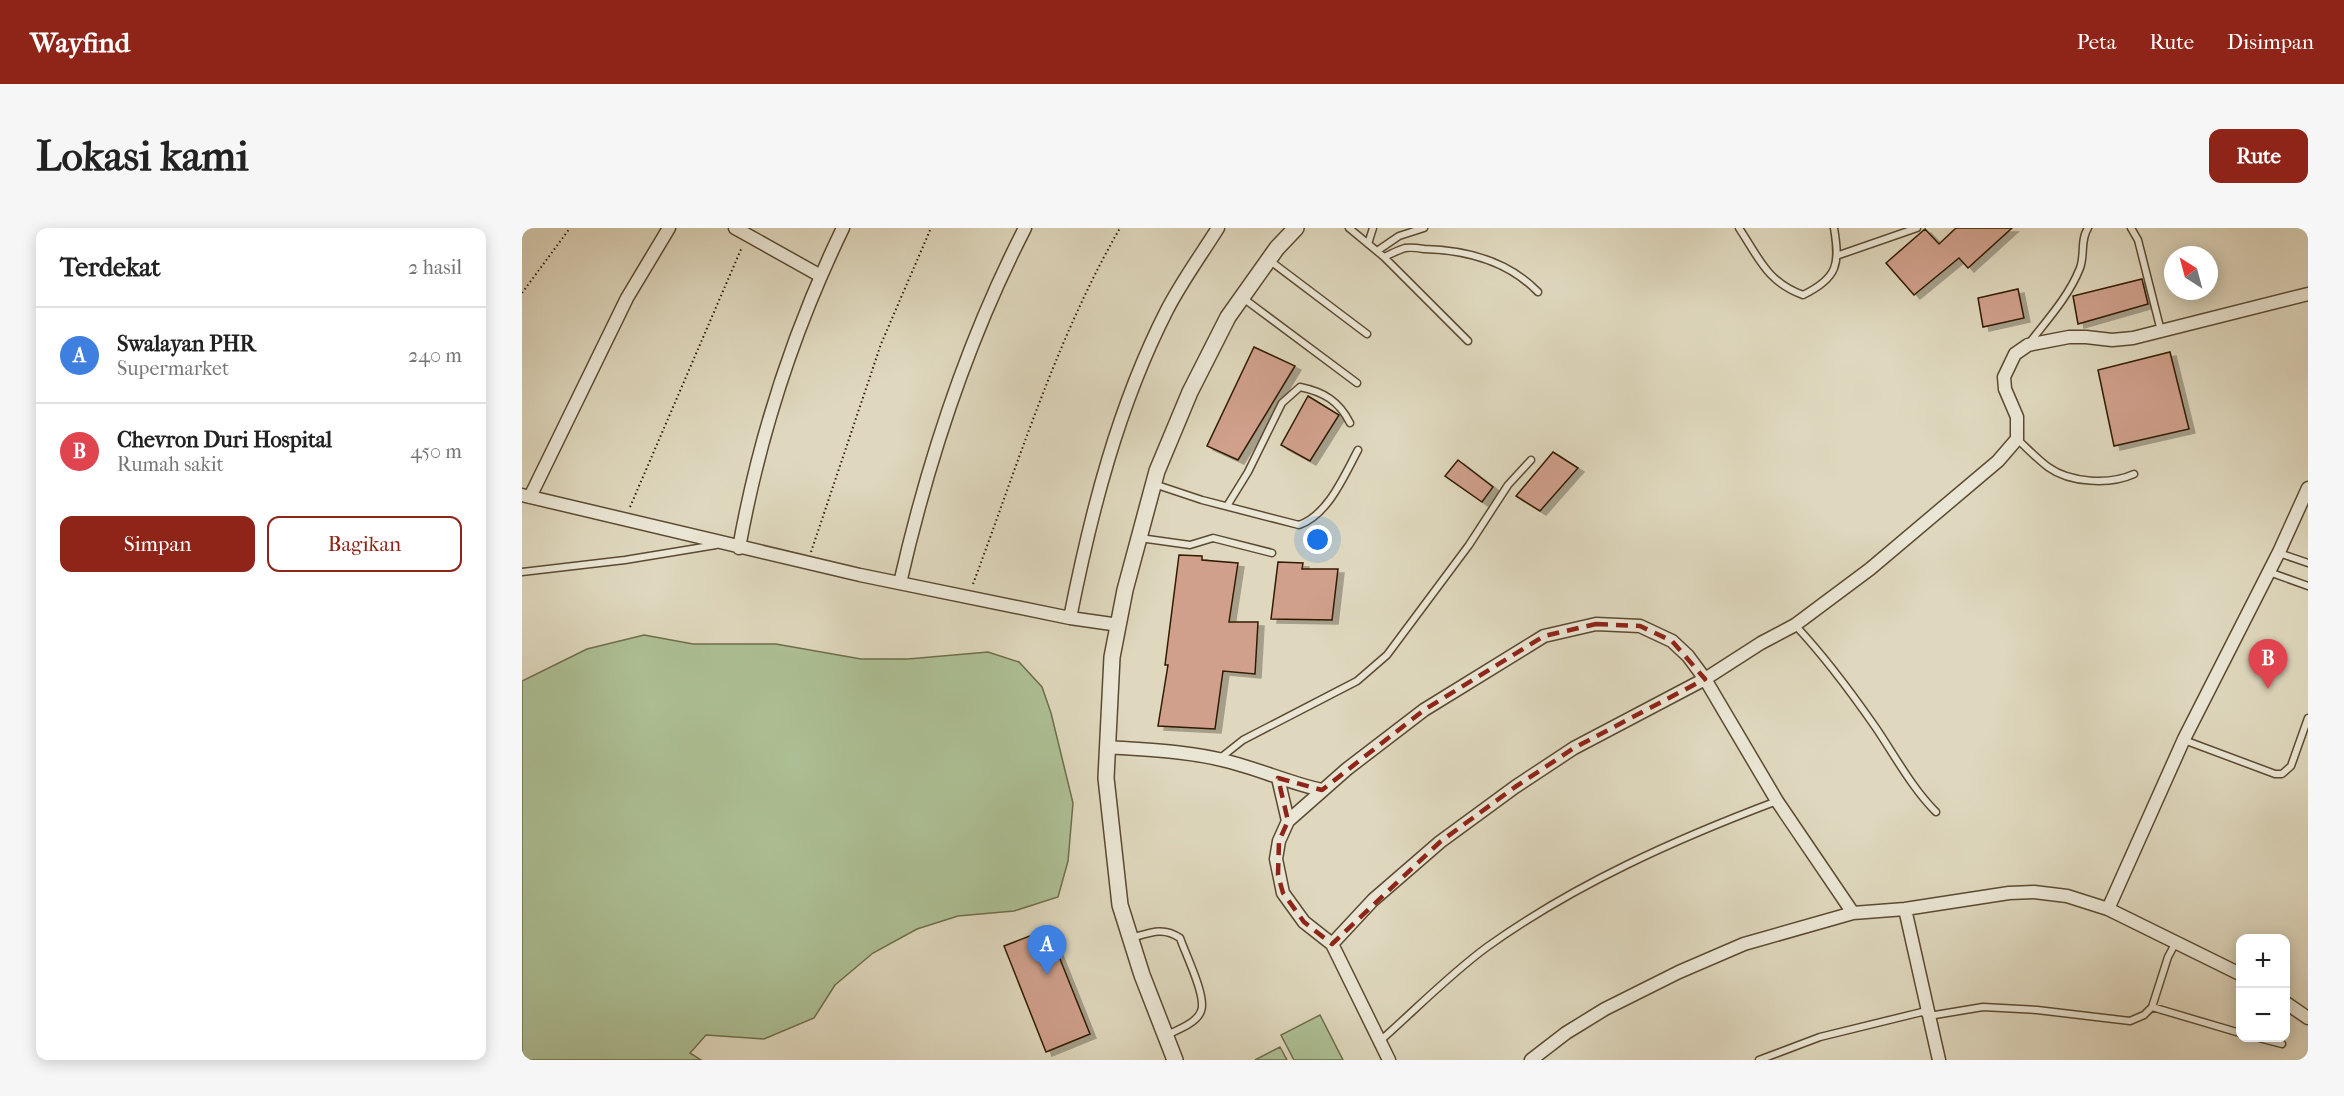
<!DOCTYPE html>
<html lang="id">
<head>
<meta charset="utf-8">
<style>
	body { margin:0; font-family:"IM FELL French Canon",serif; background:#f6f6f6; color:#222 }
	.controls { position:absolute; right:18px; bottom:18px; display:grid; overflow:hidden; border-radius:12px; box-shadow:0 3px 15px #0003 }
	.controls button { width:54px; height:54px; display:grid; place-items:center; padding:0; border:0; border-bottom:2px solid #e0e0e0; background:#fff; color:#222; font:30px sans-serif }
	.compass { position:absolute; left:1642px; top:18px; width:54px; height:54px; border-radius:50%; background:#fff; box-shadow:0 3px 15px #0003; rotate:324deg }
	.you { position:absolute; left:796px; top:312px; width:21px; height:21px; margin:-15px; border:4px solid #fff; border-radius:50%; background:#1a73e8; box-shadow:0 0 0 9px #1a73e833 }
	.badge { display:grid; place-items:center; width:39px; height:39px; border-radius:50%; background:#8f2418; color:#fff; font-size:20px; font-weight:700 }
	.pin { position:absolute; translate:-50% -50px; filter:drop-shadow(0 2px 3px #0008) }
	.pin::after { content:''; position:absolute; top:32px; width:21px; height:18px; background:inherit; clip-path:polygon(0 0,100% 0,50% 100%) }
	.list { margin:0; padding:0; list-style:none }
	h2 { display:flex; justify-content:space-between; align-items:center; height:78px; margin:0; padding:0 24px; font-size:26px }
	h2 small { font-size:20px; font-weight:400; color:#767676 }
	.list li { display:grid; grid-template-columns:39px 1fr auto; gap:18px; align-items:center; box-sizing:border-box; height:96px; padding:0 24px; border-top:2px solid #e0e0e0 }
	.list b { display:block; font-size:22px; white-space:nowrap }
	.list p { margin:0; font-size:20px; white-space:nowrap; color:#767676 }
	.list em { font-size:20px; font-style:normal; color:#767676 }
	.actions { display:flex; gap:12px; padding:18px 24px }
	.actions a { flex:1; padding:14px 0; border:2px solid #8f2418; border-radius:12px; text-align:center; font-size:21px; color:#8f2418 }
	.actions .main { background:#8f2418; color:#fff }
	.map { position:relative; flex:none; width:1786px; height:832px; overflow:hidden; border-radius:12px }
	header { display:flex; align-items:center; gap:36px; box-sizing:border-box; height:84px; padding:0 30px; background:#8f2418; color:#fff }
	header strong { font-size:28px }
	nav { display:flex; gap:33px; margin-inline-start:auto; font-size:21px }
	.intro { display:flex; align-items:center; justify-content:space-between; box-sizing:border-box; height:144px; padding:0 36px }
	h1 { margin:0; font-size:42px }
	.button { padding:15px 27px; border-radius:12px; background:#8f2418; color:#fff; font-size:21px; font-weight:700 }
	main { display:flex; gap:36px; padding:0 36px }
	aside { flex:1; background:#fff; border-radius:12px; box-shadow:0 3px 15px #0003 }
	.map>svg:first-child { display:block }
	.green { fill:#adc095; stroke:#6f6e4a; stroke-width:1.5 }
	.building { fill:#d0a08c; stroke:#311b00; stroke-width:1.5; filter:url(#shadow) }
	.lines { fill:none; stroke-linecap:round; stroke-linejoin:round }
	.service-casing { stroke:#5c4a30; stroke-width:9 }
	.minor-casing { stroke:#5c4a30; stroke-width:15 }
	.tertiary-casing { stroke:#5c4a30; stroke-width:18 }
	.path { stroke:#311b00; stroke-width:2; stroke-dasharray:1.5 3; stroke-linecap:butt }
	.service { stroke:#eae6d5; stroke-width:6 }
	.minor { stroke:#eae6d5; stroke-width:12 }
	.tertiary { stroke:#eae6d5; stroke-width:15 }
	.marked { fill:none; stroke:#8f2418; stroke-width:4.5; stroke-dasharray:12 8; stroke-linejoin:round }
</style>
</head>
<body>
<header>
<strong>Wayfind</strong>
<nav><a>Peta</a><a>Rute</a><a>Disimpan</a></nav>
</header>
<div class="intro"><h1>Lokasi kami</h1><a class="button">Rute</a></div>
<main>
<aside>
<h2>Terdekat<small>2 hasil</small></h2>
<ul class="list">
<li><span class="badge" style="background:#3f7fe0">A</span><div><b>Swalayan PHR</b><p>Supermarket</p></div><em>240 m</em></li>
<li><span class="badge" style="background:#e0444e">B</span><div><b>Chevron Duri Hospital</b><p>Rumah sakit</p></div><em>450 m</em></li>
</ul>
<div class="actions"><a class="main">Simpan</a><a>Bagikan</a></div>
</aside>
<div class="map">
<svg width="1786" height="832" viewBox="0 0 1786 832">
	<defs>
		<filter id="shadow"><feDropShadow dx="6" dy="4" stdDeviation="0" flood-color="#0004"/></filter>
	</defs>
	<rect width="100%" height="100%" fill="#dfd8be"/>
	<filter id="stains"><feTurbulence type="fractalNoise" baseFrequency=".00333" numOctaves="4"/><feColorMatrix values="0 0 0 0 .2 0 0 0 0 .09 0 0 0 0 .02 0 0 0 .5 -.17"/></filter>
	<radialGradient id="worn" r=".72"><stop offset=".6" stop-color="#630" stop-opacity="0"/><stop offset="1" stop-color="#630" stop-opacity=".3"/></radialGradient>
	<path class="green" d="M122 407 171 416H254L339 431H386L466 424 497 434 520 459 529 485 551 575 546 633 536 669 492 683 436 688 395 701 351 725 313 757 292 790 242 811 184 807 168 825 179 832H0V453L65 421Z
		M798 787 821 832H772L759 807Z
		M758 819 765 832H733Z"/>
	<path class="building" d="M1434 0H1490L1446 40 1437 30 1392 67 1364 35 1403 1 1417 16Z
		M1620 51 1626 76 1556 96 1551 68Z
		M1496 61 1502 90 1461 99 1456 70Z
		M732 119 773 138 716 232 685 218Z
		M1648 124 1667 201 1592 218 1576 142Z
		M786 168 817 187 788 233 759 217Z
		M1031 224 1056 240 1018 283 994 268Z
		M936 232 971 259 960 274 923 248Z
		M657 327 680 328V332L716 335 707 394H736L733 446 701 443 693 501 636 498 646 437H643Z
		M756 334 781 335 780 341H816L810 392 749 391Z
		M526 701 568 806 524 824 482 718Z"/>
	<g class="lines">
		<g class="service-casing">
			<path id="service" d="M827 0 862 29 946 113
				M1217 0C1237 30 1245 54 1281 67 1316 50 1318 36 1312 0
				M1609 0 1616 12 1639 103
				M846 16 851 0
				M855 23 877 8 902 0
				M1317 27 1395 0
				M862 29C869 26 876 22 883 20 889 19 896 20 902 21 943 22 986 33 1016 64
				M747 32 845 106
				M721 70 835 155
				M1508 114C1526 91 1547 68 1558 40 1563 27 1558 12 1566 0
				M1495 211C1505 220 1515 231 1526 239 1548 255 1588 257 1612 246
				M632 256 680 272 777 297C806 287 822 248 836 222
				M705 278 726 244 760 175 778 159C802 164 817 173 828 195
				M618 310 668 317 691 310 750 325
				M1757 325 1786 335
				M0 344 103 332 194 317
				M1747 344 1786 358
				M1273 397C1303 429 1329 464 1354 500 1373 528 1390 560 1414 584
				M1662 512 1753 546H1760L1769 538 1786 490
				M697 531 721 512 835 453 865 427 947 317 986 257 1009 232
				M609 710C627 705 641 698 658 710 663 725 685 769 679 783 675 795 655 802 645 807
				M1630 779 1718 805
				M1737 810 1760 816
				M858 813C893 782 927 747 965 719 1053 656 1154 611 1255 573
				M1237 832 1298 809 1400 784 1407 788 1461 779 1515 782 1608 793 1622 787 1630 779 1646 729 1654 714"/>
		</g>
		<g class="minor-casing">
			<path id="minor" d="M213 0 297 47
				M0 267 338 347 548 390 597 397
				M8 269 105 70 147 0
				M217 320C237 209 272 101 321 0
				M378 355C406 232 445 113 503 0
				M548 390C569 284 596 178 645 82 660 53 679 27 696 0
				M585 519C624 522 666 523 704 533 737 541 767 555 800 562
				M756 550 766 593
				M1383 681 1417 832
				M1586 681 1662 511 1757 324 1786 260
				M810 716 851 672 918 614 993 559 1052 520 1183 451 1239 415 1273 397 1348 341 1476 233 1495 211V189L1483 161 1482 149 1493 126 1506 117 1547 109H1564L1590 112 1611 110 1786 66
				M1764 775 1786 790
				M867 832 810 716 782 694 761 665 754 631 757 613 766 593 825 541 902 482 1022 408 1074 396 1118 398 1150 413 1166 428 1183 451 1255 573 1331 685
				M1009 832 1044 805 1083 781 1157 744 1222 716 1331 685 1383 681 1487 665 1512 664 1545 668 1586 681 1718 746"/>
		</g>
		<g class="tertiary-casing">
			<path id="tertiary" d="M653 832 620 747 598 677 584 550 590 429 603 362 635 243 668 164 706 89 755 20 774 0"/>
		</g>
		<path class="path" d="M0 65 48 0
			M108 279 220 19
			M289 324 359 116 409 0
			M451 356C496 236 534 111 598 0"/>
		<use href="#service" class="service"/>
		<use href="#minor" class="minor"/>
		<use href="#tertiary" class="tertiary"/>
	</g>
	<path class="marked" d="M1074 396 1118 398 1150 413 1183 451 1052 520 993 559 918 614 810 716 782 694 761 665 756 647 757 613 766 593 756 550 800 562 902 482 1022 408Z"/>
	<rect width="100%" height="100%" filter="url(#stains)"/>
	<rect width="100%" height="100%" fill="url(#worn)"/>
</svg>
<div class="controls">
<button>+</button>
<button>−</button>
</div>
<svg class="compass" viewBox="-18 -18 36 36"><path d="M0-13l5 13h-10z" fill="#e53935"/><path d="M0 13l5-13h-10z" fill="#767676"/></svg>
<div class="you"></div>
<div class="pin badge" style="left:525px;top:747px;background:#3f7fe0">A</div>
<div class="pin badge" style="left:1746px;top:461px;background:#e0444e">B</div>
</div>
</main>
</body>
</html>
